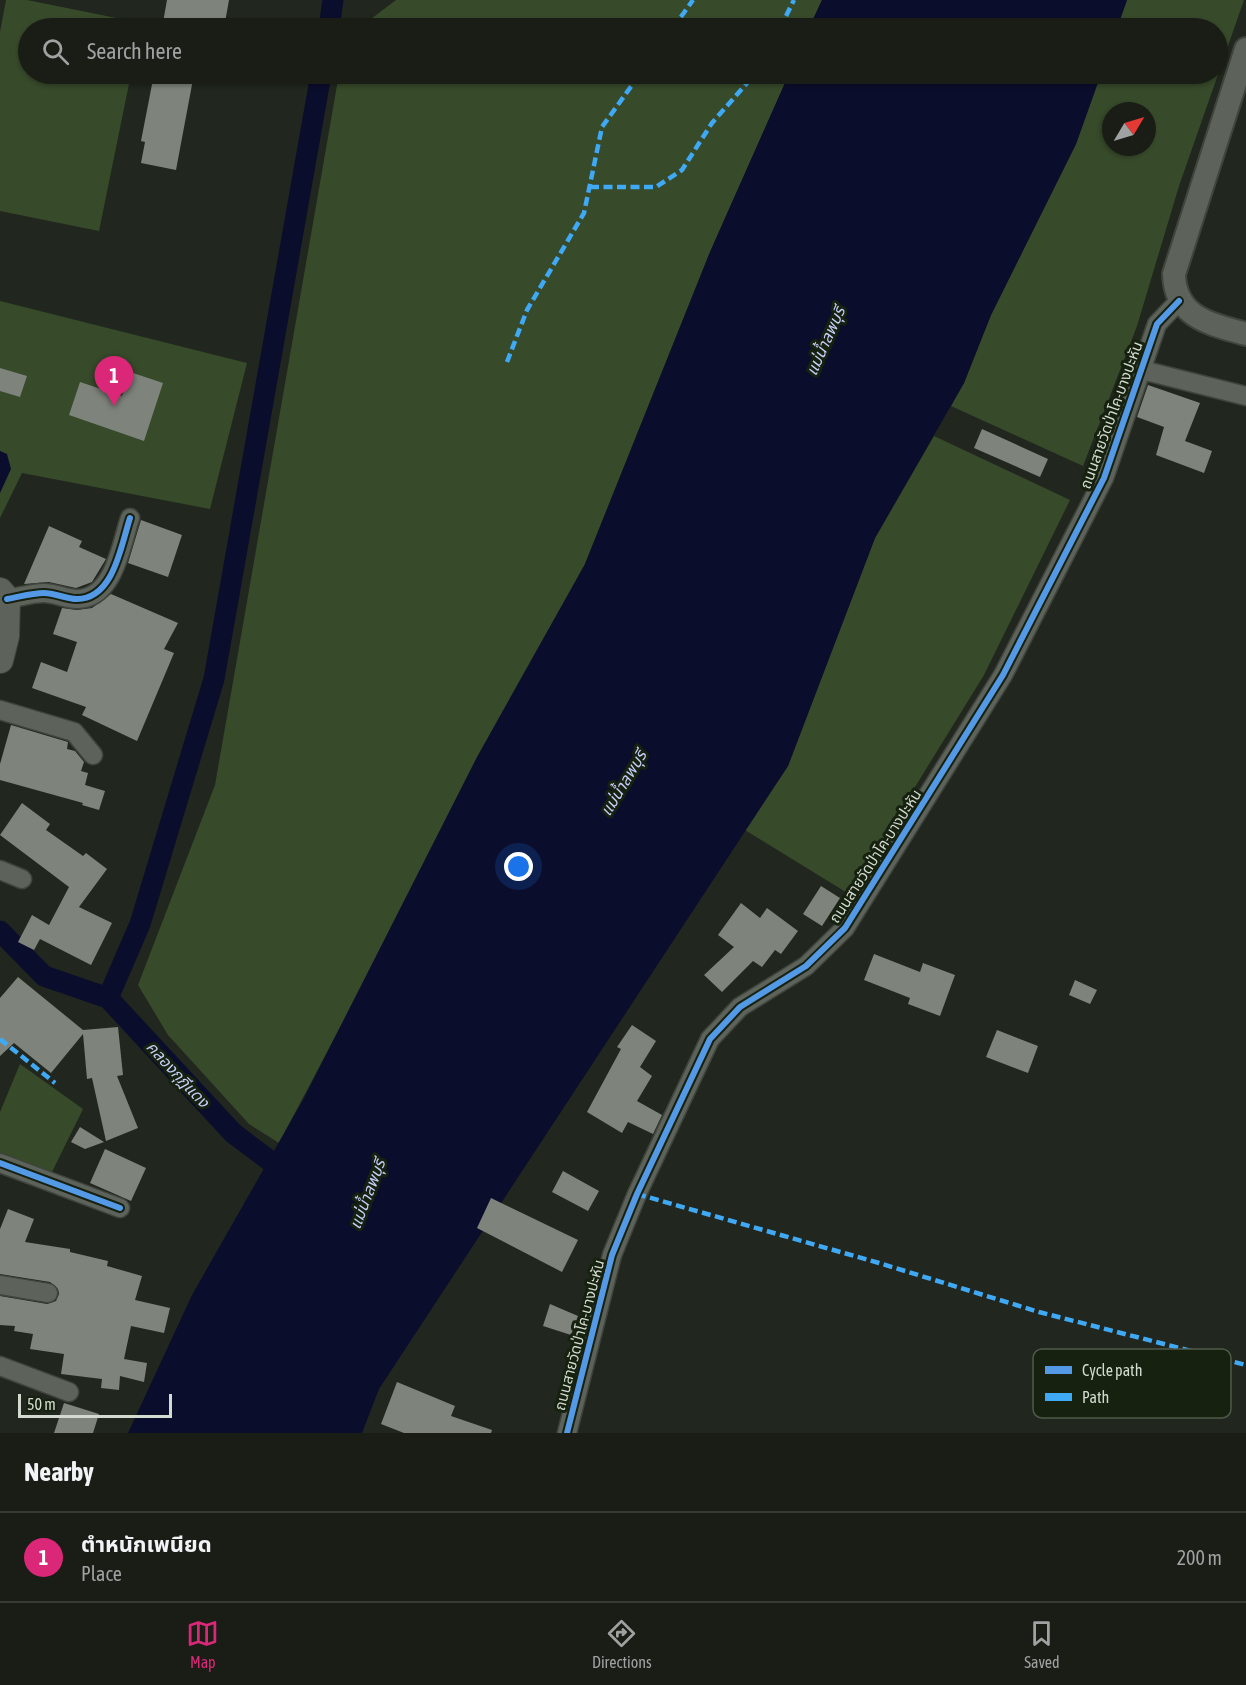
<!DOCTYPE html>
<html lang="en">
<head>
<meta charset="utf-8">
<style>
	body { margin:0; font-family:"Asap Condensed","Noto Sans Thai",sans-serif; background:#22261f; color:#f1f3f6 }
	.compass { position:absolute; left:1102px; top:102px; width:54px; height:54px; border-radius:50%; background:#191d16; box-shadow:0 2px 4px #0004; rotate:52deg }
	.scale { position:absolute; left:18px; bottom:15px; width:154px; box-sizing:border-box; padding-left:6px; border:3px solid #d3dbd0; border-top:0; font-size:16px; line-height:21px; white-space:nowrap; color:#d3dbd0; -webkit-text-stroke:4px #162110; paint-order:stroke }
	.you { position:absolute; left:519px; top:867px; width:21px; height:21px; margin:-15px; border:4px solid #fff; border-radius:50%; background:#1a73e8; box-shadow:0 0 0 9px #1a73e833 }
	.badge { display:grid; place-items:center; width:39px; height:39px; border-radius:50%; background:#db2777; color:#fff; font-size:20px; font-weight:700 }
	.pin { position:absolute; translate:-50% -50px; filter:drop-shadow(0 2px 3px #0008) }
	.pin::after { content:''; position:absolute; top:32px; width:21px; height:18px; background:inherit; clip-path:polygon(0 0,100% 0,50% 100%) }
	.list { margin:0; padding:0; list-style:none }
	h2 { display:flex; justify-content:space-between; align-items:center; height:78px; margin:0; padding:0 24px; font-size:26px }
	h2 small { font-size:20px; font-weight:400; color:#9fa2a1 }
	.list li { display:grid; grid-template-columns:39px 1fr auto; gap:18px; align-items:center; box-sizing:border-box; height:90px; padding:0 24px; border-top:2px solid #373b35 }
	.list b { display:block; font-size:22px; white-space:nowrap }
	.list p { margin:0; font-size:20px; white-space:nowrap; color:#9fa2a1 }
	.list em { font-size:20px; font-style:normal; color:#9fa2a1 }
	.icon { flex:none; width:33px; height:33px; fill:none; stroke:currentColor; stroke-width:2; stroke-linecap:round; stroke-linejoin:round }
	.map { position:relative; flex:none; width:1246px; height:1433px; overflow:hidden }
	.search { position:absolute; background:#191d16; box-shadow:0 2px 4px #0004; left:18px; right:18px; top:18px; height:66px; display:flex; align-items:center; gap:15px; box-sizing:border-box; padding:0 21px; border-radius:33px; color:#9fa2a1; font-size:22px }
	.sheet { height:168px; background:#191d16 }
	nav { display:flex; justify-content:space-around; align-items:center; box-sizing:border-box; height:84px; border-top:2px solid #373b35; background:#191d16; font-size:16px; color:#9fa2a1 }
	nav a { display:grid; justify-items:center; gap:3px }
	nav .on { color:#db2777 }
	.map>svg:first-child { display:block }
	.green { fill:#374a2a; fill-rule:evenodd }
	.water { fill:#0b0d2c }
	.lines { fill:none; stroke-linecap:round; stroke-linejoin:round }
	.canal { stroke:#0b0d2c; stroke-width:21 }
	.building { fill:#7e847c }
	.minor-casing { stroke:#3f443c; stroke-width:21 }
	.tertiary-casing { stroke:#3f443c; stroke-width:26 }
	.secondary-casing { stroke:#3f443c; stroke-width:28 }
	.minor { stroke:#5d625a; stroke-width:18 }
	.tertiary { stroke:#5d625a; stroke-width:22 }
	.secondary { stroke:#5d625a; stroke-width:26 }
	.quiet { stroke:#3fa9f5; stroke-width:4.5; stroke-dasharray:9 4.5; stroke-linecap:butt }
	.cycleway-casing { stroke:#162110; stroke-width:10 }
	.cycleway { stroke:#5399e6; stroke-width:6 }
	.labels { text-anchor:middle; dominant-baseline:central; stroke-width:6; stroke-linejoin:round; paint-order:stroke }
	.street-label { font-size:15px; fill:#d3dbd0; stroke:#162110 }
	.water-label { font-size:16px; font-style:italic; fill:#c6cff9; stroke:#162110 }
	.key { fill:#162110; stroke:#4f594a; stroke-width:1.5 }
	.key-label { font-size:16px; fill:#d3dbd0 }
</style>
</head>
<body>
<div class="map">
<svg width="1246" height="1433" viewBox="0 0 1246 1433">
	<rect width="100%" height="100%" fill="#21271e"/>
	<path class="green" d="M6 0H27L141 23 139 28H28V74H131L99 231 0 211V32Z
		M396 0H822L809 28H359Z
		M1127 0H1244L1179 186 1137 326 1083 466 951 406 964 383 991 315 1076 144 1101 74H1218V28H1117ZM1111 111H1147V147H1111Z
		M339 74H789L710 252 585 564 279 1143 249 1124 168 1035 138 985 215 785Z
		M0 301 247 363 210 509 22 473 0 518Z
		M934 436 1070 500 984 675 849 894 745 830 788 766 875 538Z
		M20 1064 83 1109 51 1174 0 1159V1112Z"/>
	<path class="water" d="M822 0H1127L1117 28H809Z
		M789 74H1101L1076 144 991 315 964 383 875 538 788 766 379 1389 362 1433H128L192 1295 304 1098 477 757 585 564 710 252Z
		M0 451 7 454 11 469 0 493Z"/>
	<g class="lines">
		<path class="canal" d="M329 28 333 0
			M0 931 44 976 108 998 233 1133 290 1176
			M108 998 140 924 214 679 321 74"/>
	</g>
	<path class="building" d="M167 0H229L224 28H162Z
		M154 74H194L176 170 141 163 145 142 141 141Z
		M0 368 27 376 20 397 0 391Z
		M130 372 163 383 144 441 69 415 80 382 122 396Z
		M1148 385 1200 403 1185 441 1212 451 1204 473 1156 455 1164 427 1137 417Z
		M982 429 1048 459 1040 477 974 448Z
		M141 520 182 535 168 577 128 563Z
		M49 526 82 541 79 547 106 559 92 582 76 588 49 582 24 584Z
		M111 594 178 623 164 649 174 653 137 741 82 715 86 707 32 688 41 662 67 672 77 642 53 634 62 608 77 610 92 608Z
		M11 725 68 742 67 749 75 751 84 762 81 771 88 773 85 785 105 791 99 810 82 805 83 803 0 780V764Z
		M22 803 50 824 46 830 83 856 86 853 107 869 79 907 112 923 91 965 40 939 34 950 18 942 32 915 49 925 69 887 0 835Z
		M821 886 840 898 822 926 803 914Z
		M741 903 760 918 767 908 798 931 781 954 775 950 762 967 753 961 722 992 704 975 734 947 718 935Z
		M874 954 920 972 923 963 955 975 940 1016 908 1004 910 998 864 980Z
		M18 977 83 1030 118 1027 123 1075 117 1076 138 1128 106 1141 92 1078 87 1079 83 1034 51 1073 14 1043 0 1056V998Z
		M1075 980 1097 990 1090 1004 1069 995Z
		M632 1025 656 1041 640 1067 652 1076 637 1101 662 1115 653 1134 628 1122 622 1133 587 1112 621 1049 617 1047Z
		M997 1030 1038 1046 1028 1073 986 1057Z
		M80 1127 104 1142 85 1149 71 1142Z
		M105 1149 146 1168 131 1201 90 1183Z
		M563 1171 599 1191 588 1211 552 1192Z
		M491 1198 578 1240 562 1272 477 1228Z
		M8 1209 34 1219 25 1242 70 1249V1252L108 1261 107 1266 142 1276 135 1300 170 1308 164 1333 131 1326 124 1359 147 1363 144 1382 120 1376 119 1390 101 1388 102 1379 61 1374 64 1354 30 1349 33 1334 14 1331 15 1326 0 1325V1296L47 1304 56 1301 59 1294 58 1289 50 1282 0 1274V1229Z
		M550 1304 578 1316 571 1335 543 1326Z
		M397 1382 455 1406 451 1416 492 1430 491 1433H404L381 1424Z
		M64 1403 99 1414 93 1433H54Z"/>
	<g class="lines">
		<g class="minor-casing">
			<path id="minor" d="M1142 370 1246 396
				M7 599C19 597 32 593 44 593 55 593 66 599 77 599 114 599 121 545 130 518
				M0 710 74 732 93 755
				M0 870 22 879
				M0 1163 120 1208
				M0 1285 48 1293
				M0 1366 69 1392
				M567 1433 612 1255 637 1194 710 1039 740 1007 806 966 845 928 1003 675 1104 478 1157 324 1179 301"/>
		</g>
		<g class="tertiary-casing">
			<path id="tertiary" d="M1246 49 1174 274C1175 318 1211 324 1246 334"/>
		</g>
		<g class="secondary-casing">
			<path id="secondary" d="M0 591 7 599 6 636 0 660"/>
		</g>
		<use href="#minor" class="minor"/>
		<use href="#tertiary" class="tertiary"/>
		<use href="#secondary" class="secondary"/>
		<path class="quiet" d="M673 28 693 0
			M780 28 794 0
			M590 187H656L682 170 712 123 755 74
			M507 362 527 310 584 213 602 127 640 74
			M0 1039 55 1083
			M637 1194 879 1263 1039 1312 1246 1365"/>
		<g class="cycleway-casing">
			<path id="cycleway" d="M7 599C19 597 32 593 44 593 55 593 66 599 77 599 114 599 121 545 130 518
				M0 1163 120 1208
				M567 1433 612 1255 637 1194 710 1039 740 1007 806 966 845 928 1003 675 1104 478 1157 324 1179 301"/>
		</g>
		<use href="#cycleway" class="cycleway"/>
	</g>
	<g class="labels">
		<g class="street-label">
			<text transform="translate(1111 415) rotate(-70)">ถนนสายวัดป่าโค-บางปะหัน</text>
			<text transform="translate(875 856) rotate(-57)">ถนนสายวัดป่าโค-บางปะหัน</text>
			<text transform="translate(579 1335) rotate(-75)">ถนนสายวัดป่าโค-บางปะหัน</text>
		</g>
		<g class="water-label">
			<text transform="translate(825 341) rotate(-66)">แม่น้ำลพบุรี</text>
			<text transform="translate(623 783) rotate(-59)">แม่น้ำลพบุรี</text>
			<text transform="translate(178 1074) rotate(47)">คลองกุฎีแดง</text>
			<text transform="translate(367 1194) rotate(-69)">แม่น้ำลพบุรี</text>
		</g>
	</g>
	<rect x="1033" y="1349" width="198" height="69" rx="9" class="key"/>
	<rect x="1045" y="1366" width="27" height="8" fill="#5399e6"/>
	<rect x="1045" y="1393" width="27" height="8" fill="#3fa9f5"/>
	<g class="key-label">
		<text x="1082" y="1376">Cycle path</text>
		<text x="1082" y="1403">Path</text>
	</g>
</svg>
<svg class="compass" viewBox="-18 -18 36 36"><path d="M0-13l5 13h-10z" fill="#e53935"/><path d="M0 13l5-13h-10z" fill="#9fa2a1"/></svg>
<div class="scale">50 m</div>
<div class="you"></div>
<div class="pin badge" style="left:114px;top:406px">1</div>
<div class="search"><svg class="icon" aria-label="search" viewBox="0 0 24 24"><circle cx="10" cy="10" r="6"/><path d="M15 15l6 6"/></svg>Search here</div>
</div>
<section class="sheet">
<h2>Nearby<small></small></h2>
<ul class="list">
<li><span class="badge">1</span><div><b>ตำหนักเพนียด</b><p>Place</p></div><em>200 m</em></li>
</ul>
</section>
<nav>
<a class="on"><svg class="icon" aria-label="map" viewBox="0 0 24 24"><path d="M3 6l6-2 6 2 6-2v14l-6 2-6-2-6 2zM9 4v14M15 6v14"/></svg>Map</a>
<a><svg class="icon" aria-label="directions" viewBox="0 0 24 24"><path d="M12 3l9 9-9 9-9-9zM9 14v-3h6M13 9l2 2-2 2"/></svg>Directions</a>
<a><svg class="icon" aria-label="saved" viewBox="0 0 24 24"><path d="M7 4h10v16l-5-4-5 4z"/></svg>Saved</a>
</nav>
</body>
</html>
